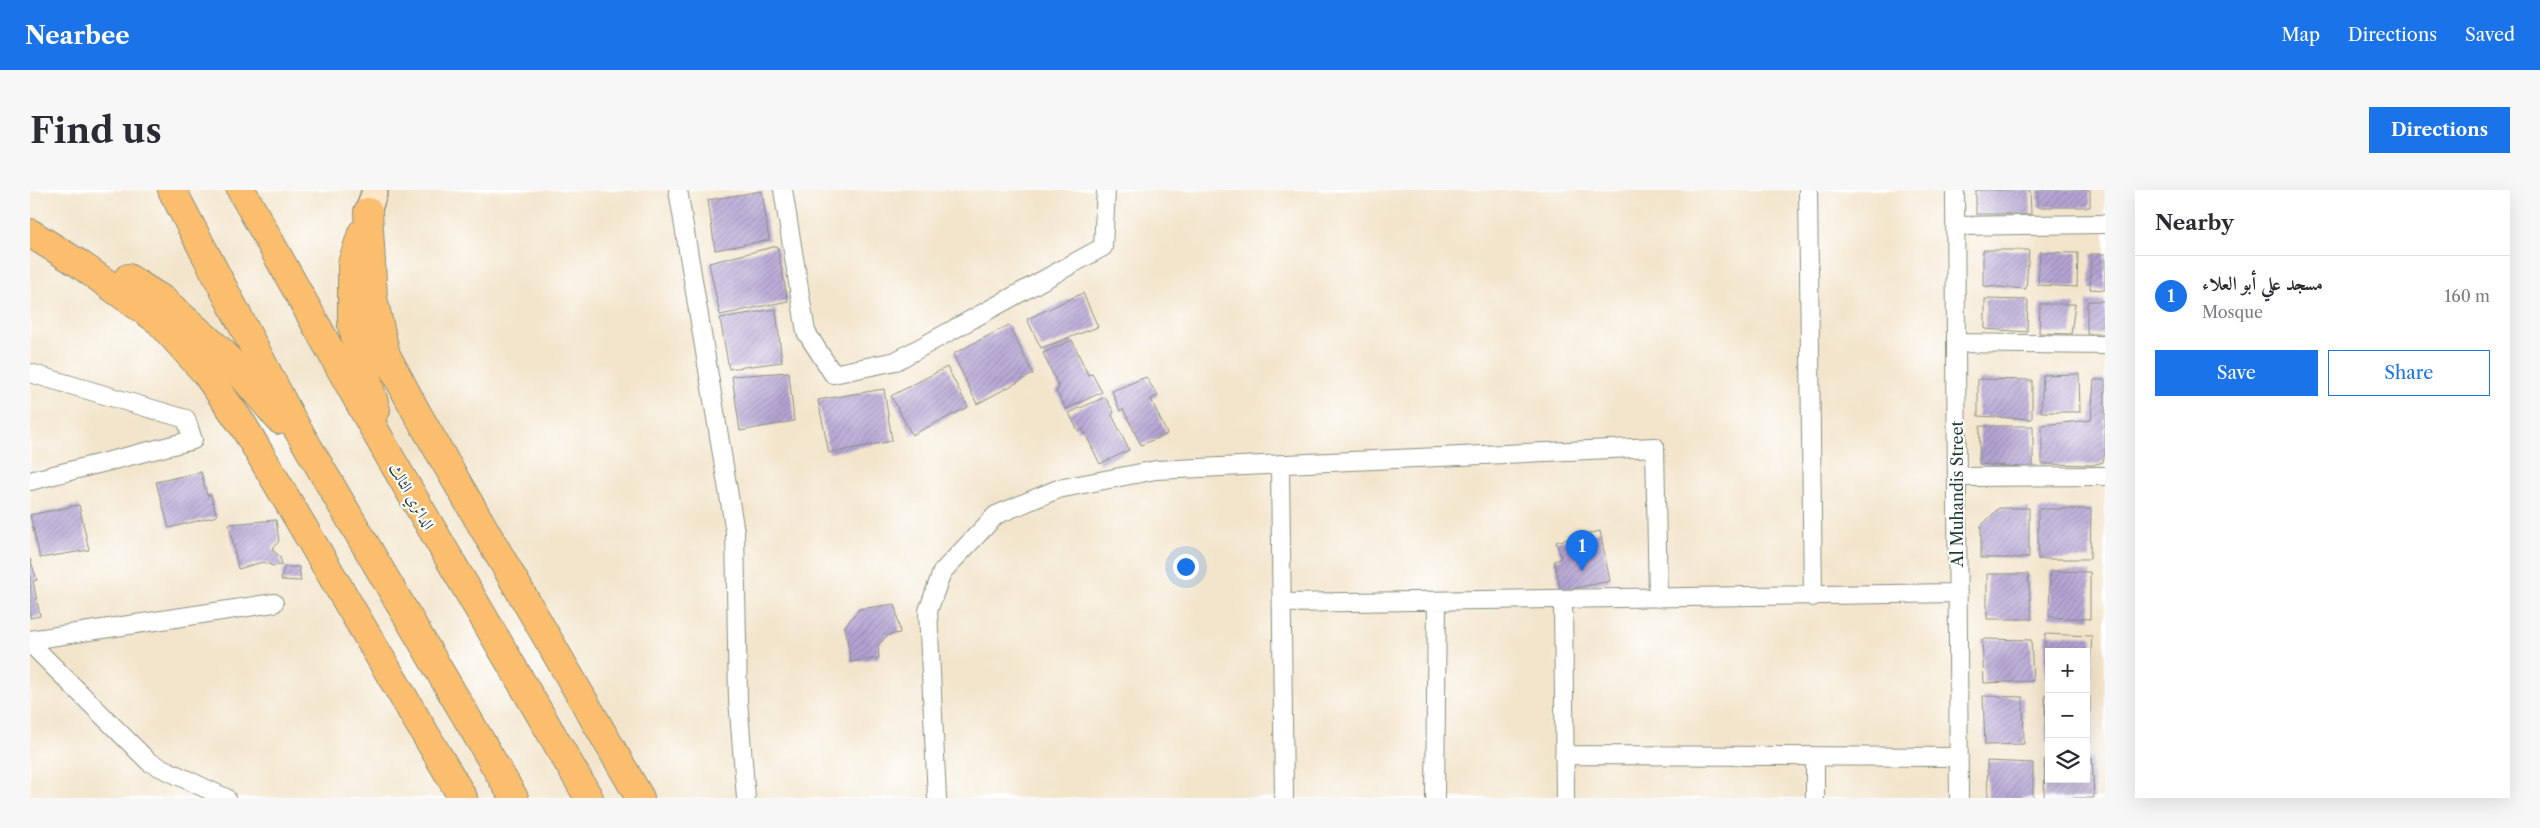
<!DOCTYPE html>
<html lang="en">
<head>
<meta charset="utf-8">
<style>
	body { margin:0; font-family:"Libre Caslon Text",Amiri,serif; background:#f7f7f7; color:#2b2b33 }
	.controls { position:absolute; right:15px; bottom:15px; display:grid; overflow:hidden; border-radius:0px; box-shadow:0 5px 20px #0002 }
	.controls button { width:45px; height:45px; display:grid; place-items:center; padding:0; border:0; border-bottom:1px solid #e1e1e2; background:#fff; color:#2b2b33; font:25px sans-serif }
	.you { position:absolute; left:1155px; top:376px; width:18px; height:18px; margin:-12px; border:4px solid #fff; border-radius:50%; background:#1a73e8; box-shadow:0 0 0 8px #1a73e833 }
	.badge { display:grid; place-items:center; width:32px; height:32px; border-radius:50%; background:#1a73e8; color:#fff; font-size:16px; font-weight:700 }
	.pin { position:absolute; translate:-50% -41px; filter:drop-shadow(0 1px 2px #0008) }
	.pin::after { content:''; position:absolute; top:26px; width:18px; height:15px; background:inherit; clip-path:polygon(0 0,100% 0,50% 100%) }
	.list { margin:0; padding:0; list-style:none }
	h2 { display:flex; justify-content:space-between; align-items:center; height:65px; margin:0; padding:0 20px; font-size:21px }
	h2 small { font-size:16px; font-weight:400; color:#7c7c81 }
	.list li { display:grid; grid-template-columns:32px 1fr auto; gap:15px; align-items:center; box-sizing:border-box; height:80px; padding:0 20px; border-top:1px solid #e1e1e2 }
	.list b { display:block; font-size:19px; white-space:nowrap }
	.list p { margin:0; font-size:16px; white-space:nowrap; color:#7c7c81 }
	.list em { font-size:16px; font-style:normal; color:#7c7c81 }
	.actions { display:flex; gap:10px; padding:15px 20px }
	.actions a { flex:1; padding:11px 0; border:1px solid #1a73e8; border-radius:0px; text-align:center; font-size:18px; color:#1a73e8 }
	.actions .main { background:#1a73e8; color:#fff }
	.icon { flex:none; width:28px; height:28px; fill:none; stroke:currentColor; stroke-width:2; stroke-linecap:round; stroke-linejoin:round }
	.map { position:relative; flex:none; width:2075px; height:608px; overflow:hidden; border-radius:0px }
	header { display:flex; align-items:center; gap:30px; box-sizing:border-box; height:70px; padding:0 25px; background:#1a73e8; color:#fff }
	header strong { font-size:24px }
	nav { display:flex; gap:28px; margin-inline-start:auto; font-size:18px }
	.intro { display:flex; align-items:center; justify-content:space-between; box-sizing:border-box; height:120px; padding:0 30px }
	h1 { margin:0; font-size:35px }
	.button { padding:12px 22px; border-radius:0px; background:#1a73e8; color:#fff; font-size:18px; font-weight:700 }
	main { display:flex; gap:30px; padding:0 30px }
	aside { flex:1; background:#fff; border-radius:0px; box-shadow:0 5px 20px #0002 }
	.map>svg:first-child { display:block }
	.building { fill:url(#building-hatch) }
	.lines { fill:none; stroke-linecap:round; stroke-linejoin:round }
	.street-casing { stroke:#899180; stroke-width:20 }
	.secondary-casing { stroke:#899180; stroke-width:28 }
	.highway-casing { stroke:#899180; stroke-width:30 }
	.street { stroke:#fff; stroke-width:18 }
	.secondary { stroke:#fde5c5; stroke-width:25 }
	.highway { stroke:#fbbe6e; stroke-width:28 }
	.labels { text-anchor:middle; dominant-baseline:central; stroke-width:4; stroke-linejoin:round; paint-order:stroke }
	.street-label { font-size:16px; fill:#1f3d34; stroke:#fff }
</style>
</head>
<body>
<header>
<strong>Nearbee</strong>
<nav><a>Map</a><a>Directions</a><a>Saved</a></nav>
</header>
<div class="intro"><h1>Find us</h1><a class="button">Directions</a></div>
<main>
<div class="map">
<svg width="2075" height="608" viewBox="0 0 2075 608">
	<defs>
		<pattern id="building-hatch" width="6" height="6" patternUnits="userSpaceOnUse" patternTransform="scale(1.25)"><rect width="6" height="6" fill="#b4a3d3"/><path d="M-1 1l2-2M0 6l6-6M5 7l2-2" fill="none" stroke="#9286ac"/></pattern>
	</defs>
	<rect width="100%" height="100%" fill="#fff"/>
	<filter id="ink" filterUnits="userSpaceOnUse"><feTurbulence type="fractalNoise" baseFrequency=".02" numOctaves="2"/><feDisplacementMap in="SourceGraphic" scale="10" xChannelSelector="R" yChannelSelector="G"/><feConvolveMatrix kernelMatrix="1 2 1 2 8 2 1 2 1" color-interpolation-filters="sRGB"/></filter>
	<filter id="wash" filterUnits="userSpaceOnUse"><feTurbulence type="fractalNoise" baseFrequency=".0096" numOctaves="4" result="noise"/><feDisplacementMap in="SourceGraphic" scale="20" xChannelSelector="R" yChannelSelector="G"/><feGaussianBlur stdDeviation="1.12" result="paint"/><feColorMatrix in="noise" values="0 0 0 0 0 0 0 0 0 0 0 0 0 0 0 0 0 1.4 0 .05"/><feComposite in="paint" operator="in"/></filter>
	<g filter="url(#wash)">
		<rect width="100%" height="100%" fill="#f3e5cc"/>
		<g id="blocks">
			<path class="building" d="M1946 0H2000L2001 24H1946Z
				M2008 0H2060V17H2008Z
				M732 1 739 50 685 60 678 10Z
				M747 56 758 111 690 125 679 73Z
				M1953 60H1999L1996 99 1953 96Z
				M2010 62 2048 63 2047 97 2008 95Z
				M2061 64H2075V100L2060 99Z
				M1053 103 1068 137 1011 158 997 129Z
				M1955 109 1998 110 1997 142 1955 139Z
				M2057 111H2075V144H2057Z
				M2010 114H2045L2041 144 2009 143Z
				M746 119 752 172 699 179 690 128Z
				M979 135 1003 184 947 214 923 164Z
				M1042 150 1058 185 1062 184 1072 202 1036 219 1026 201 1029 198 1013 163Z
				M917 177 938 217 882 245 861 206Z
				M759 182 764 231 710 241 702 186Z
				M2049 184 2050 222H2011L2013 185Z
				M1116 187 1128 206 1121 209 1137 244 1111 255 1093 219 1090 221 1082 201Z
				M1948 189 2002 190V229L1948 226Z
				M2064 190H2075V262L2073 272 2063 275 2012 274V235L2061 230Z
				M854 199 862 251 799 263 788 210Z
				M1075 207 1084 222 1082 225 1099 260 1070 274 1053 239 1048 241 1039 223Z
				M1950 236H2003V278L1949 274Z
				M171 282 177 305H181L187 326 139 338 126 292Z
				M49 315 59 360 10 368 0 325Z
				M1969 318H1999V368H1951V336Z
				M2008 319H2061L2060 369H2008Z
				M246 330 249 351 242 359 250 367 252 375 243 376 233 372 208 379 199 334Z
				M1570 341 1580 391 1531 401 1524 371 1531 368 1526 352Z
				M0 369 7 390 3 391 10 426 0 428Z
				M254 377H269L271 391 251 390Z
				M2020 381 2060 382V429L2019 427Z
				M1957 384H1998L2002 429H1957Z
				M865 414 870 443 858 445 848 455 849 468 821 472 815 436 829 419Z
				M2015 444 2062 446 2059 489H2056V462H2019V489H2015Z
				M1952 449 2001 450 2003 491 1954 493Z
				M2015 505H2019V552H2016Z
				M1953 506 1993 507 1994 554 1955 555Z
				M2056 506H2060V553H2056Z
				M2056 568H2062L2064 608H2014L2015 569H2019V589H2056Z
				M1957 571 2003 573V608H1958Z"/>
		</g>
	</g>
	<g filter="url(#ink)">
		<use href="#blocks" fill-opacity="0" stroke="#899180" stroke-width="1"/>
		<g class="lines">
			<g class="street-casing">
				<path id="street" d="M648 0 705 342 708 510 716 608
					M753 0 776 142 803 184 866 171 1073 57 1076 0
					M1778 0 1783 407
					M1925 0 1929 608
					M1926 36 2075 34
					M1926 153 2075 155
					M0 183 156 229 163 250 0 291
					M1250 274 1254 608
					M1927 287 2075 286
					M1533 410 1535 608
					M1252 413 1928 403
					M0 450 244 413
					M0 453 119 572 196 608
					M1534 565 1929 567
					M907 608 898 421 912 382 966 325 1028 299 1126 280 1625 257 1628 408
					M1405 608 1407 411
					M1785 608V566"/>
			</g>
			<g class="secondary-casing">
				<path id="secondary" d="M338 22 345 0"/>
			</g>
			<g class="highway-casing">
				<path id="highway" d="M142 0 261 228 484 608
					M211 0 358 264 559 608
					M338 22 343 108 356 165 388 225 610 608
					M0 43 48 73 129 131 175 182 214 237 433 608
					M332 43 322 74V135L346 220
					M98 88 133 110 192 162 250 230"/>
			</g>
			<use href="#street" class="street"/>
			<use href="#secondary" class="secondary"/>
			<use href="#highway" class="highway"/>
		</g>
	</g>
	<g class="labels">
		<g class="street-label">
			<text transform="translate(1927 304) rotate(-90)">Al Muhandis Street</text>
			<text transform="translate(382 306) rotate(60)">الدائري الثالث</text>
		</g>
	</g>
</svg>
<div class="controls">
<button>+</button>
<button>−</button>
<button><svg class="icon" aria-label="layers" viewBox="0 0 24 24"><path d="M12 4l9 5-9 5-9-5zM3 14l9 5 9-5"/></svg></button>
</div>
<div class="you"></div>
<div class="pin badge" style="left:1552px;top:381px">1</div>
</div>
<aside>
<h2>Nearby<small></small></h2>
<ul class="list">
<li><span class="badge">1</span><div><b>مسجد علي أبو العلاء</b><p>Mosque</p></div><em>160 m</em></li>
</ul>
<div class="actions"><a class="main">Save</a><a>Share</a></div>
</aside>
</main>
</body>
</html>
